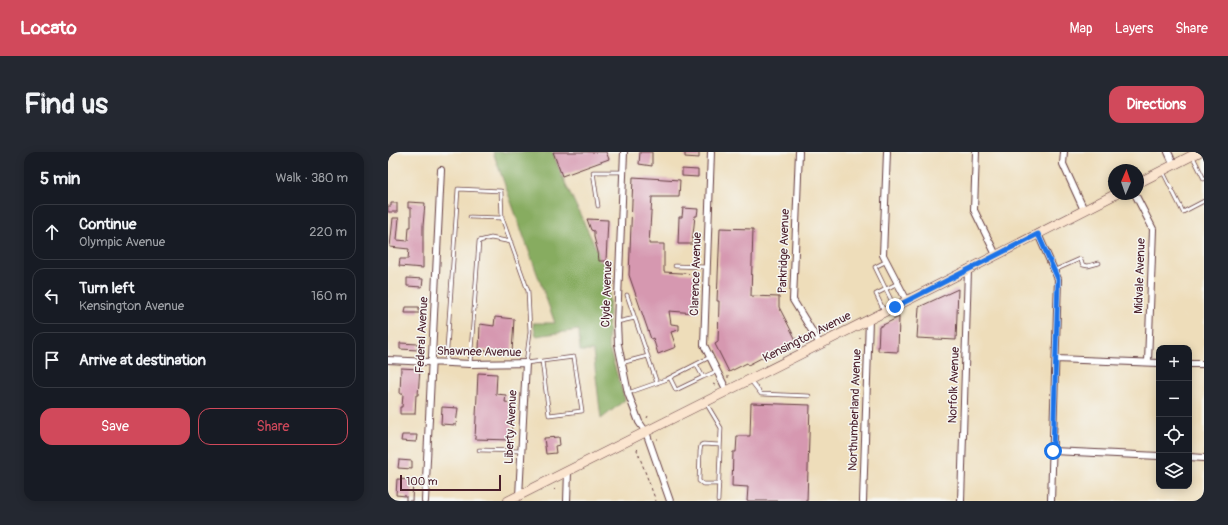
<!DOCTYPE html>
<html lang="en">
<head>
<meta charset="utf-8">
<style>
	body { margin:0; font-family:Pangolin,sans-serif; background:#242831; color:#f1f3f6 }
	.controls { position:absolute; right:12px; bottom:12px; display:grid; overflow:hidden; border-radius:8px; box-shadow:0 2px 10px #0003 }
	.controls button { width:36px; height:36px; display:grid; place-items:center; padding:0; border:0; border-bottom:1px solid #363941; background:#171b24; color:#f1f3f6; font:20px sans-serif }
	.compass { position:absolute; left:720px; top:12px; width:36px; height:36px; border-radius:50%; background:#171b24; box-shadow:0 2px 10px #0003; rotate:2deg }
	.scale { position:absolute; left:12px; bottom:10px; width:101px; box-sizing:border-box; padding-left:4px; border:2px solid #4a1f2b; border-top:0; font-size:11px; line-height:14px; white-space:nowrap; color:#4a1f2b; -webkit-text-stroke:3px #f6f6f2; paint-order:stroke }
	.stop { position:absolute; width:12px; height:12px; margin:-9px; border:3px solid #1a73e8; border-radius:50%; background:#fff }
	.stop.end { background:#1a73e8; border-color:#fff; box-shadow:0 1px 4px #0008 }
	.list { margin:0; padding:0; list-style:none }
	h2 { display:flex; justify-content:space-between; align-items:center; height:52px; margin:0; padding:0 16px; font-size:17px }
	h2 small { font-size:13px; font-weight:400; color:#9ea1a6 }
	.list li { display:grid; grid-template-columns:26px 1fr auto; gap:12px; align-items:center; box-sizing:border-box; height:56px; margin:0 8px 8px; padding:0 8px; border:1px solid #363941; border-radius:12px }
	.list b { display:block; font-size:15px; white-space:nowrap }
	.list p { margin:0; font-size:13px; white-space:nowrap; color:#9ea1a6 }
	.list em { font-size:13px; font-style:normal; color:#9ea1a6 }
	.actions { display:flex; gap:8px; padding:12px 16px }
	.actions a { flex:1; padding:9px 0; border:1px solid #d1495b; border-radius:12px; text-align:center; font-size:14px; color:#d1495b }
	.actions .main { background:#d1495b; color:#fff }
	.icon { flex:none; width:22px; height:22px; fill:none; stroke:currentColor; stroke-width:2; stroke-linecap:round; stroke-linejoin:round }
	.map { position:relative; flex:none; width:816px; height:349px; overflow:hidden; border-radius:12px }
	header { display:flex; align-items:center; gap:24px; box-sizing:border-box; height:56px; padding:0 20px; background:#d1495b; color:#fff }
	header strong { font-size:19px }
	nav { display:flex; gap:22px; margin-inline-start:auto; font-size:14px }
	.intro { display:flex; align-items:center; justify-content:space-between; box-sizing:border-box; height:96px; padding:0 24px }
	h1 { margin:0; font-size:28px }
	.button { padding:10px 18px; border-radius:12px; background:#d1495b; color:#fff; font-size:14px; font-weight:700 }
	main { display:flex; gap:24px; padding:0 24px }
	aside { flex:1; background:#171b24; border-radius:12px; box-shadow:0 2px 10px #0003 }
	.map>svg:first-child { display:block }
	.forest { fill:#87ac61; stroke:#686646 }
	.building { fill:#d698b0 }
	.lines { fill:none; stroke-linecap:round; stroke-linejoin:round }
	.lane-casing { stroke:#633c40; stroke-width:4.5 }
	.street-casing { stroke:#633c40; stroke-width:8 }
	.secondary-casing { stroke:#633c40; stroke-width:10 }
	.path { stroke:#633c40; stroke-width:1; stroke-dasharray:3 3; stroke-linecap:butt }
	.lane { stroke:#fff; stroke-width:3 }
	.street { stroke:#fff; stroke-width:6 }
	.secondary { stroke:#fbe5cf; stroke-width:9 }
	.route { stroke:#1a73e8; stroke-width:5 }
	.labels { text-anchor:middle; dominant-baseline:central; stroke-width:3; stroke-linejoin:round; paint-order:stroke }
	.street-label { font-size:12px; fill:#4a1f2b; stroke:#f6f6f2 }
</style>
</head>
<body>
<header>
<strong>Locato</strong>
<nav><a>Map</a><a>Layers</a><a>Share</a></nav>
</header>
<div class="intro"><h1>Find us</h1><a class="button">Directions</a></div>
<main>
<aside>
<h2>5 min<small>Walk · 380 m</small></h2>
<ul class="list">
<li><svg class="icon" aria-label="ahead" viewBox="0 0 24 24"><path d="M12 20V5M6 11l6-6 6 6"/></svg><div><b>Continue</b><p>Olympic Avenue</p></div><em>220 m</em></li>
<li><svg class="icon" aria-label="left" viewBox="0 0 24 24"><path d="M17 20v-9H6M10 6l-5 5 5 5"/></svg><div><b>Turn left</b><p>Kensington Avenue</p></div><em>160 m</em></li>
<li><svg class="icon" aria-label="arrive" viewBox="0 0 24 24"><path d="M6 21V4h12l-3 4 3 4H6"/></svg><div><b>Arrive at destination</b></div></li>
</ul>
<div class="actions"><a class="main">Save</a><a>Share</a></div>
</aside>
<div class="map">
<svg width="816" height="349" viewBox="0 0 816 349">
	<rect width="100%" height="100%" fill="#f6f6f2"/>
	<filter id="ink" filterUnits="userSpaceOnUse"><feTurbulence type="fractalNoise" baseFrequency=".025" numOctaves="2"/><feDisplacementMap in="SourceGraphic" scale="8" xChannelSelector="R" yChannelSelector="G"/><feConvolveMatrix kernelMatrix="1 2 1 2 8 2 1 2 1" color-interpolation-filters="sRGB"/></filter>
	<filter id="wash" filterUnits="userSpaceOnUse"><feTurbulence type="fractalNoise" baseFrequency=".012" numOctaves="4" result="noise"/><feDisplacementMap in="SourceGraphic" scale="16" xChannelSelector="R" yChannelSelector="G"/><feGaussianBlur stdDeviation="0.9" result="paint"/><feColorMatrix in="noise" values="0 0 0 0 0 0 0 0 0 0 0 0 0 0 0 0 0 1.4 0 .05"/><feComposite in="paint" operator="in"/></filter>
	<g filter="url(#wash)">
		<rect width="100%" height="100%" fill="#eeddba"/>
		<path class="forest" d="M105 0H165L174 24 222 126 220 193 237 248 213 267 205 199H192L191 178 148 184 145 171H167Z"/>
		<g id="blocks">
			<path class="building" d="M165 0H218L221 7 174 24Z
				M252 0H264V14L251 12Z
				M297 0H311V6L297 5Z
				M294 17 310 18V25L294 24Z
				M245 25 292 28 291 45H264L261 92H276V120L309 122 308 161 281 159 283 172 291 173V178L283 180 288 195 270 202 265 186 263 187 241 123Z
				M20 50 37 51 35 74V116L11 114 12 107H20L21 97 2 95 5 66H11L9 88 20 89 21 75H23V56H20Z
				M3 51H9V60H0V54H3Z
				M295 56 310 57 309 64H307L304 92H290L291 65H294Z
				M199 67 220 68 218 109H211L210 100 206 85V79L203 78Z
				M332 76 365 77 363 144 391 145V155L408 188 360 213 359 211 341 220 327 192 330 190 331 149H329Z
				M19 126 35 127 34 135 19 134Z
				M570 137 568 188 529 186 531 155Z
				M18 155H31V161H17Z
				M107 165 126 167 124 201 91 198 92 172 106 174Z
				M511 165 510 200 490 199 491 175Z
				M12 191 30 192V198L12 197Z
				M13 216 32 217 30 243H28L27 262H12V255H14L15 242H12Z
				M90 221 109 222 108 242 118 243 117 250 125 251 123 288 87 287Z
				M363 251 422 253 419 349H359L360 335 344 334 345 300H348L349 284H362Z
				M54 255 70 256 68 273 53 272Z
				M14 283H29L28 290 13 289Z
				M171 285 172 293 167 294 168 301 158 302 156 286Z
				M11 308 24 309V317L10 316Z
				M9 327 25 328 24 349H18V344L8 343Z"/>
		</g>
	</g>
	<g filter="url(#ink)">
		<use href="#blocks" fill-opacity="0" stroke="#633c40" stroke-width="1"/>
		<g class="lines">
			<g class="lane-casing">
				<path id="lane" d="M805 5 816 27
					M775 20 795 60 816 49
					M210 54 205 20H235
					M82 65 114 66
					M499 109 487 115 506 154
					M287 114 319 115
					M667 118 692 107 695 113 700 114 711 111
					M239 143 269 231
					M496 159 488 142 510 131
					M229 170 247 166
					M58 211 70 37 113 39 114 66 140 139 142 180 138 211 186 205 194 259 161 263 154 209
					M233 211 260 204
					M82 212 91 89 103 86 123 90
					M315 225 329 219
					M282 226 288 238 315 225 308 212
					M363 229 373 242 421 244
					M240 241 277 228 322 205
					M318 251 333 276 330 349
					M91 298 133 299
					M331 332H315L311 329 312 299 313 293 315 292 332 293"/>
			</g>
			<g class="street-casing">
				<path id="street" d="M236 0 229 171 230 192 240 241 251 270 258 280 282 349
					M323 0 316 193 339 239
					M411 0 405 148 432 192
					M499 0 495 103 519 149
					M588 0 586 58 608 103
					M676 0 675 12 696 58
					M780 0 786 13
					M747 42 765 77 760 210
					M650 82 670 127 663 349
					M668 207 771 211
					M0 208 82 212 138 211 131 344
					M801 212H816
					M665 299 771 304
					M801 305 816 306
					M37 349 53 18
					M179 349 180 319
					M475 349 481 167
					M573 349 580 117"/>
			</g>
			<g class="secondary-casing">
				<path id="secondary" d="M750 31 811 0
					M120 349 554 131 728 42"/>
			</g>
			<path class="path" d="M436 177 437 175
				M416 184 419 185
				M472 187V186
				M340 224V226
				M325 232 327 233
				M259 266 260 264
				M269 287H270
				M250 297 249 298 268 349
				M166 338 167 337"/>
			<use href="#lane" class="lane"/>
			<use href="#street" class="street"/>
			<use href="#secondary" class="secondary"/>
		</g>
	</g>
	<g class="lines" filter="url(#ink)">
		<path class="route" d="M507 155 650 82 670 127 665 299"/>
	</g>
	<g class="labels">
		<g class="street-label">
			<text transform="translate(396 99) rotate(-88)">Parkridge Avenue</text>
			<text transform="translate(308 122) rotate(-88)">Clarence Avenue</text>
			<text transform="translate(752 124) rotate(-88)">Midvale Avenue</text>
			<text transform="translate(219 142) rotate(-88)">Clyde Avenue</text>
			<text transform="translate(34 183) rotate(-87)">Federal Avenue</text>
			<text transform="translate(419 185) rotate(-27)">Kensington Avenue</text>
			<text transform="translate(91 200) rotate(1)">Shawnee Avenue</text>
			<text transform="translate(566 233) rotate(-88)">Norfolk Avenue</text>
			<text transform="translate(467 258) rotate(-88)">Northumberland Avenue</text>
			<text transform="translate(123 275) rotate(-87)">Liberty Avenue</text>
		</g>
	</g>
</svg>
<div class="controls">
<button>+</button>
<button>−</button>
<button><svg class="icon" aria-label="locate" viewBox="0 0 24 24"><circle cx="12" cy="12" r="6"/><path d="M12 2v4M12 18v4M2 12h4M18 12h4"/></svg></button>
<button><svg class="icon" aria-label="layers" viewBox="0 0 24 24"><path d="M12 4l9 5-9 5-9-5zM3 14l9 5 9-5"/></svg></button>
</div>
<svg class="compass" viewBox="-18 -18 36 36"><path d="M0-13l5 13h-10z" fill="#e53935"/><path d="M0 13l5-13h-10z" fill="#9ea1a6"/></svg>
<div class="scale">100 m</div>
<div class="stop" style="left:665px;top:299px"></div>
<div class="stop end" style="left:507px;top:155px"></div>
</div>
</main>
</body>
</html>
